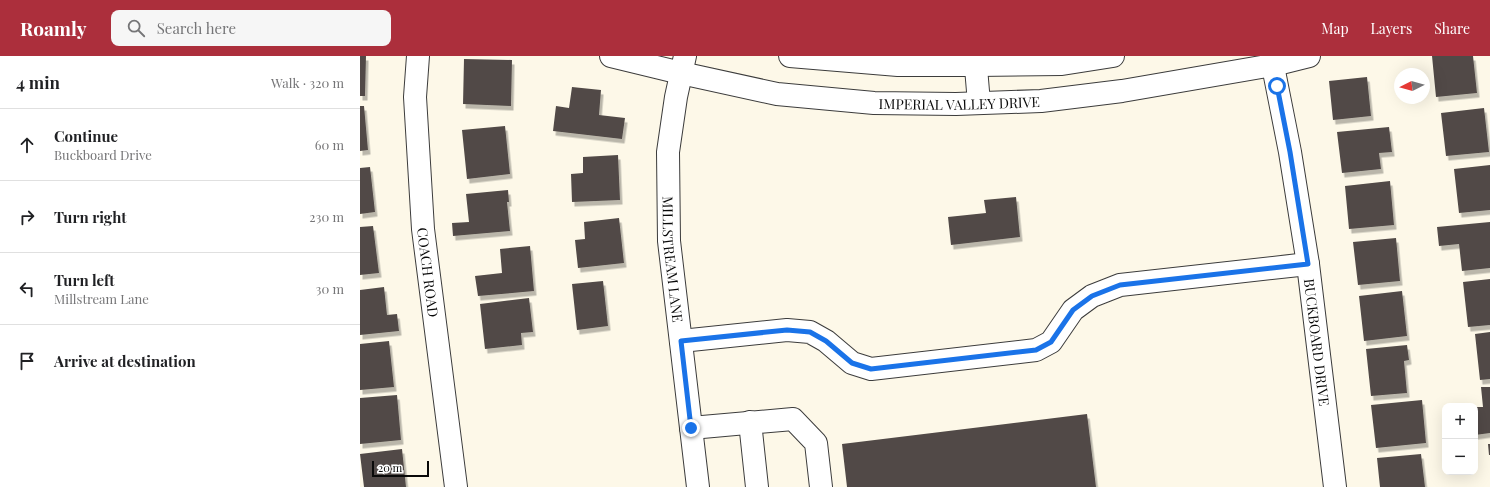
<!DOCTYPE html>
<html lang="en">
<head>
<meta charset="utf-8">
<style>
	body { margin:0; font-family:"Playfair Display",serif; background:#f6f6f6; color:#202124 }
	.controls { position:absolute; right:12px; bottom:12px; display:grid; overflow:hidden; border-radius:8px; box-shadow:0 4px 16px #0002 }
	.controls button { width:36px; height:36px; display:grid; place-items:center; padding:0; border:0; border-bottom:1px solid #e0e0e0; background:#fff; color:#202124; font:20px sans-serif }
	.compass { position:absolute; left:1034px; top:12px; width:36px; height:36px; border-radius:50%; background:#fff; box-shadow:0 4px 16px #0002; rotate:264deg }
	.scale { position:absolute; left:12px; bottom:10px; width:57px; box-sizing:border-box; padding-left:4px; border:2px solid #090909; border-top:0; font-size:11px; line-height:14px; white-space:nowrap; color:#090909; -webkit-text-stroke:3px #fff; paint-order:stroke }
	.stop { position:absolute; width:12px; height:12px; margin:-9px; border:3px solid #1a73e8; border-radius:50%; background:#fff }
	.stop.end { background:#1a73e8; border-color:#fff; box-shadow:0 1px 4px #0008 }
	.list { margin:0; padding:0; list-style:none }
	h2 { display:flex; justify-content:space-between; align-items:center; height:52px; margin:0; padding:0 16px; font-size:17px }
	h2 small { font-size:13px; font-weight:400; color:#757577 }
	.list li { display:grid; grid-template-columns:26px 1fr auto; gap:12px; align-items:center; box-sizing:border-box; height:72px; padding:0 16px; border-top:1px solid #e0e0e0 }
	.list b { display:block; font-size:15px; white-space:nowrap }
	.list p { margin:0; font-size:13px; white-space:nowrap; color:#757577 }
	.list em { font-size:13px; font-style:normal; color:#757577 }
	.icon { flex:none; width:22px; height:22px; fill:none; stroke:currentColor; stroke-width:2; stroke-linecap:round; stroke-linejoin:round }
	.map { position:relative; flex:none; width:1130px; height:431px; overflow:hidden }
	header { display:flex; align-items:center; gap:24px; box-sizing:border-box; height:56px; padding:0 20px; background:#ac2f3c; color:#fff }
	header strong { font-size:19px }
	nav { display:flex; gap:22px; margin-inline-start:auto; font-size:14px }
	.search { width:280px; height:36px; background:#f6f6f6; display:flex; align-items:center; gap:10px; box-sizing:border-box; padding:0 14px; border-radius:8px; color:#757577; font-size:15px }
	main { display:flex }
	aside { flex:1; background:#fff }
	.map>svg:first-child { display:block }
	.building { fill:#514a47; filter:url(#shadow) }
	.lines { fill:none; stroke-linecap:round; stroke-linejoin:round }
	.minor-casing { stroke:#3c3c3c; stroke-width:24 }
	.minor { stroke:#fff; stroke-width:22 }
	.route { stroke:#1a73e8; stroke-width:5 }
	.labels { text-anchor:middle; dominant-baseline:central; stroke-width:4; stroke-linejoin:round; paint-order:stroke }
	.street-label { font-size:14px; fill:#090909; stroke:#fff }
</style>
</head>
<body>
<header>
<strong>Roamly</strong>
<div class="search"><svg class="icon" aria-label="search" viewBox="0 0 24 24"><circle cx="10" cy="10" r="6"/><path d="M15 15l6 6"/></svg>Search here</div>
<nav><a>Map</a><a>Layers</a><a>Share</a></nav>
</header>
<main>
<aside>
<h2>4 min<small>Walk · 320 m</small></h2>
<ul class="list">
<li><svg class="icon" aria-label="ahead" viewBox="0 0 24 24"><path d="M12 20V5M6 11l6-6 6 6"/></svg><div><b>Continue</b><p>Buckboard Drive</p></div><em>60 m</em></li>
<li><svg class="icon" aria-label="right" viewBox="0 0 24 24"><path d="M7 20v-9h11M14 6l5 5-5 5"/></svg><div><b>Turn right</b></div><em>230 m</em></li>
<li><svg class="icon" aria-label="left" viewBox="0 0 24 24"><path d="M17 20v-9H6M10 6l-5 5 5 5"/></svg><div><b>Turn left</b><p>Millstream Lane</p></div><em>30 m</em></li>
<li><svg class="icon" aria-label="arrive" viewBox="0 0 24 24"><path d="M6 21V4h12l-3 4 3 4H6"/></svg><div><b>Arrive at destination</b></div></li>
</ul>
</aside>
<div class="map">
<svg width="1130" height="431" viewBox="0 0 1130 431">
	<defs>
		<filter id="shadow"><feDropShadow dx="2.5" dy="4.5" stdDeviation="0" flood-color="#0004"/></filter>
	</defs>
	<rect width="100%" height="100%" fill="#fdf8e8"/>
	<path class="building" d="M0 0H6L5 40H0Z
		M1072 0H1113L1117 37 1076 41Z
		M104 3 152 4 151 50 103 48Z
		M1007 21 1011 60 973 64 969 25Z
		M212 31 241 34 239 59 265 62 262 83 193 75 196 50 209 52Z
		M0 50H4L8 94 0 95Z
		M1124 52 1129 96 1086 100 1081 57Z
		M145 70 150 118 107 123 102 74Z
		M1029 71 1032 96 1019 97 1021 113 982 117 977 76Z
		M258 99 260 144 212 146 211 118 223 117V101Z
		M1130 109V154L1099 157 1094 113Z
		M10 111 15 156 0 158V112Z
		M1030 125 1034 169 989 173 985 130Z
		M148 134 149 146H147L150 175 93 180 92 167 109 166 106 138Z
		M656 141 660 181 591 189 588 161 626 157 624 144Z
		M259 162 264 207 218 212 215 184 225 183 224 166Z
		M1130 166V212L1102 215 1099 188 1079 190 1077 171Z
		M13 170 19 217 0 219V171Z
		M1036 182 1040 225 998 229 993 186Z
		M170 190 174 235 118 240 115 220 142 217 140 193Z
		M1130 223V269L1108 271 1103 226Z
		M243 225 248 270 217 274 212 228Z
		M24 231 27 259 37 258 39 275 0 279V234Z
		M1042 235 1047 280 1004 285 999 240Z
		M169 242 173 276 161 277 162 289 125 293 120 248Z
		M1130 276V323L1120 324 1115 278Z
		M29 285 34 331 0 334V288Z
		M1047 289 1049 304 1044 305 1047 337 1011 340 1006 293Z
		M1121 331H1130V377L1115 379V351H1123Z
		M37 339 41 384 0 388V342Z
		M1062 344 1066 387 1016 392 1011 349Z
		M727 358 736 431H487L482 388Z
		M1128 388H1130V399H1129Z
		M42 393 46 431H4L0 398Z
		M1061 398 1065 431H1020L1017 402Z"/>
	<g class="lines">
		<g class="minor-casing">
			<g id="minor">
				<path id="s1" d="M58 0 55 41 63 173 96 431"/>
				<path id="s2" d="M251 0 321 17 417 38 514 47 596 48 681 45 762 35 913 9 949 0"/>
				<path id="s3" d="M325 0 316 41 308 96 309 185 338 431"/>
				<path d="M430 0 538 9H616L702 8 753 0"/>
				<path d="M615 0 619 47"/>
				<path id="s4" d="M911 0 930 96 948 208 975 431"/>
				<path d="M321 285 427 274 450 276 466 285 492 307 511 313 676 294 691 286 713 254 732 240 760 229 948 208"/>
				<path d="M390 366 397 431"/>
				<path d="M331 372 433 363 456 387 461 431"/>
			</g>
		</g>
		<use href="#minor" class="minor"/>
	</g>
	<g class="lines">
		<path class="route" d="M331 372 321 285 427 274 450 276 466 285 492 307 511 313 676 294 691 286 713 254 732 240 760 229 948 208 930 96 917 30"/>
	</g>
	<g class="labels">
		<g class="street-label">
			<text stroke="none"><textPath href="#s2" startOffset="353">IMPERIAL VALLEY DRIVE</textPath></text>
			<text stroke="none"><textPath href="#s3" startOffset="205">MILLSTREAM LANE</textPath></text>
			<text stroke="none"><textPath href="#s1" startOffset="217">COACH ROAD</textPath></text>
			<text stroke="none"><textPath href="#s4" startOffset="290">BUCKBOARD DRIVE</textPath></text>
		</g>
	</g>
</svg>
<div class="controls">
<button>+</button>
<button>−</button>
</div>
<svg class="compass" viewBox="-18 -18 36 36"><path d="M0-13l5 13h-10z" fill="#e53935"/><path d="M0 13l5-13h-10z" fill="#757577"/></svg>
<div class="scale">20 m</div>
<div class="stop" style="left:917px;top:30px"></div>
<div class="stop end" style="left:331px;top:372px"></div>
</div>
</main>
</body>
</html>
